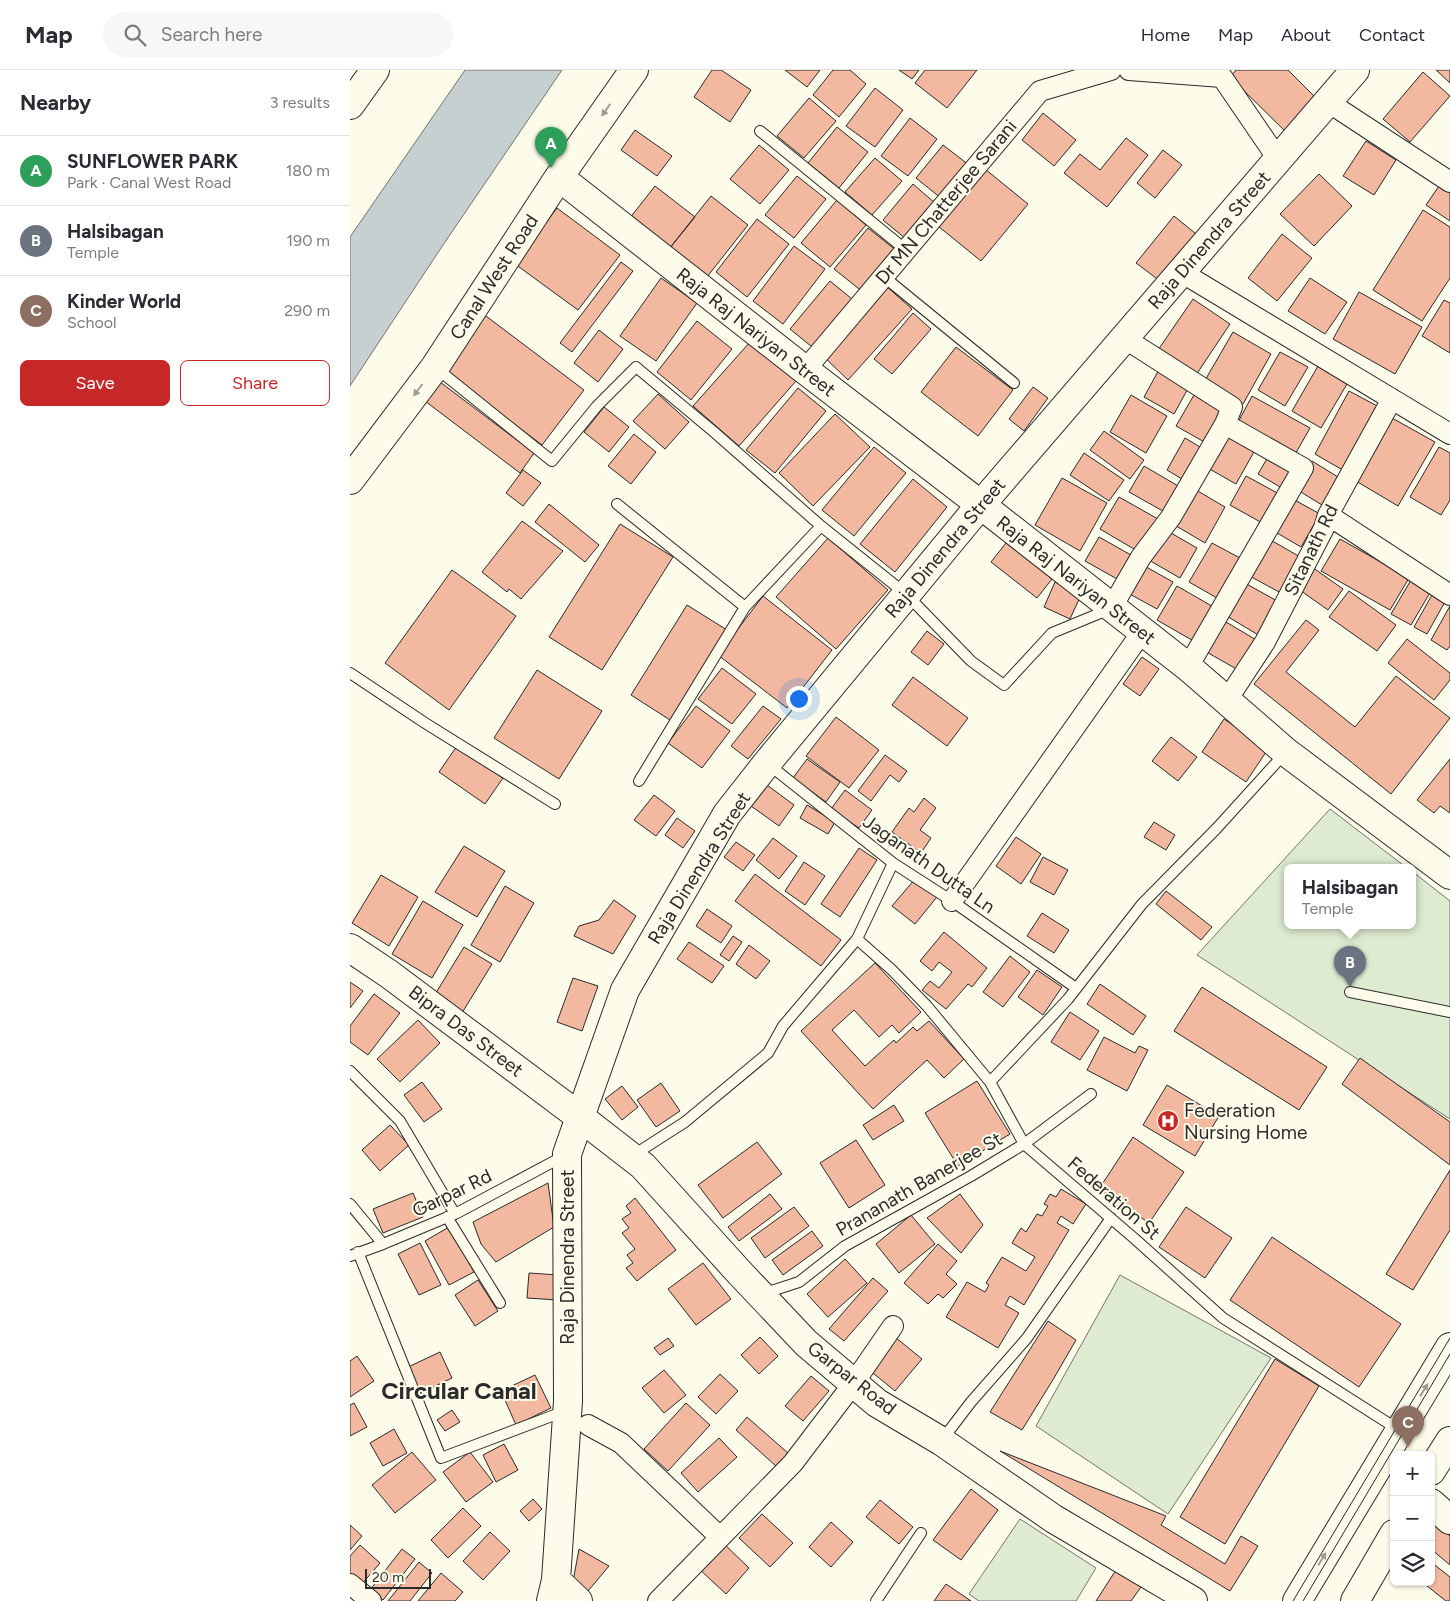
<!DOCTYPE html>
<html lang="en">
<head>
<meta charset="utf-8">
<style>
	body { margin:0; font-family:Figtree,sans-serif; background:#f7f7f7; color:#2b2b33 }
	.controls { position:absolute; right:15px; bottom:15px; display:grid; overflow:hidden; border-radius:8px; box-shadow:0 1px 4px #0004 }
	.controls button { width:45px; height:45px; display:grid; place-items:center; padding:0; border:0; border-bottom:1px solid #e1e1e2; background:#fff; color:#2b2b33; font:25px sans-serif }
	.scale { position:absolute; left:15px; bottom:12px; width:66px; box-sizing:border-box; padding-left:5px; border:2px solid #2b2b2b; border-top:0; font-size:14px; line-height:18px; white-space:nowrap; color:#2b2b2b; -webkit-text-stroke:4px #fdfbea; paint-order:stroke }
	.you { position:absolute; left:448px; top:628px; width:18px; height:18px; margin:-12px; border:4px solid #fff; border-radius:50%; background:#1a73e8; box-shadow:0 0 0 8px #1a73e833 }
	.badge { display:grid; place-items:center; width:32px; height:32px; border-radius:50%; background:#c62828; color:#fff; font-size:16px; font-weight:700 }
	.pin { position:absolute; translate:-50% -41px; filter:drop-shadow(0 1px 2px #0008) }
	.pin::after { content:''; position:absolute; top:26px; width:18px; height:15px; background:inherit; clip-path:polygon(0 0,100% 0,50% 100%) }
	.popup { position:absolute; left:934px; top:794px; width:132px; height:65px; box-sizing:border-box; display:grid; place-content:center; border-radius:8px; background:#fff; filter:drop-shadow(0 1px 4px #0005); font-size:16px; white-space:nowrap; color:#7c7c81 }
	.popup b { font-size:19px; color:#2b2b33 }
	.popup::after { content:''; position:absolute; left:50%; top:100%; margin-left:-10px; border:10px solid transparent; border-top-color:#fff }
	.list { margin:0; padding:0; list-style:none }
	h2 { display:flex; justify-content:space-between; align-items:center; height:65px; margin:0; padding:0 20px; font-size:21px }
	h2 small { font-size:16px; font-weight:400; color:#7c7c81 }
	.list li { display:grid; grid-template-columns:32px 1fr auto; gap:15px; align-items:center; box-sizing:border-box; height:70px; padding:0 20px; border-top:1px solid #e1e1e2 }
	.list b { display:block; font-size:19px; white-space:nowrap }
	.list p { margin:0; font-size:16px; white-space:nowrap; color:#7c7c81 }
	.list em { font-size:16px; font-style:normal; color:#7c7c81 }
	.actions { display:flex; gap:10px; padding:15px 20px }
	.actions a { flex:1; padding:11px 0; border:1px solid #c62828; border-radius:8px; text-align:center; font-size:18px; color:#c62828 }
	.actions .main { background:#c62828; color:#fff }
	.icon { flex:none; width:28px; height:28px; fill:none; stroke:currentColor; stroke-width:2; stroke-linecap:round; stroke-linejoin:round }
	.map { position:relative; flex:none; width:1100px; height:1531px; overflow:hidden }
	header { display:flex; align-items:center; gap:30px; box-sizing:border-box; height:70px; padding:0 25px; background:#fff; border-bottom:1px solid #e1e1e2 }
	header strong { font-size:24px }
	nav { display:flex; gap:28px; margin-inline-start:auto; font-size:18px }
	.search { width:350px; height:45px; background:#f7f7f7; display:flex; align-items:center; gap:12px; box-sizing:border-box; padding:0 18px; border-radius:28px; color:#7c7c81; font-size:19px }
	main { display:flex }
	aside { flex:1; background:#fff }
	.map>svg:first-child { display:block }
	.green { fill:#deebd1; stroke:#74746e }
	.water { fill:#c7d0d0; stroke:#74746e }
	.building { fill:#f2b8a0; stroke:#2b2b2b }
	.lines { fill:none; stroke-linecap:round; stroke-linejoin:round }
	.lane-casing { stroke:#2b2b2b; stroke-width:12 }
	.street-casing { stroke:#2b2b2b; stroke-width:22 }
	.secondary-casing { stroke:#2b2b2b; stroke-width:30 }
	.primary-casing { stroke:#2b2b2b; stroke-width:30 }
	.lane { stroke:#fdfbea; stroke-width:10 }
	.street { stroke:#fdfbea; stroke-width:20 }
	.secondary { stroke:#fdfbea; stroke-width:28 }
	.primary { stroke:#fdfbea; stroke-width:28 }
	.tram { stroke:#2b2b2b; stroke-width:1 }
	.oneway { fill:#9e9d94 }
	.labels { text-anchor:middle; dominant-baseline:central; stroke-width:4; stroke-linejoin:round; paint-order:stroke }
	.street-label { font-size:19px; fill:#2b2b2b; stroke:#fdfbea }
	.poi-label { font-size:19px; fill:#2b2b2b; stroke:#fdfbea; text-anchor:start }
	.district-label { font-size:24px; font-weight:bold; fill:#2b2b2b; stroke:#fdfbea }
</style>
</head>
<body>
<header>
<strong>Map</strong>
<div class="search"><svg class="icon" aria-label="search" viewBox="0 0 24 24"><circle cx="10" cy="10" r="6"/><path d="M15 15l6 6"/></svg>Search here</div>
<nav><a>Home</a><a>Map</a><a>About</a><a>Contact</a></nav>
</header>
<main>
<aside>
<h2>Nearby<small>3 results</small></h2>
<ul class="list">
<li><span class="badge" style="background:#2e9e5b">A</span><div><b>SUNFLOWER PARK</b><p>Park · Canal West Road</p></div><em>180 m</em></li>
<li><span class="badge" style="background:#6b7280">B</span><div><b>Halsibagan</b><p>Temple</p></div><em>190 m</em></li>
<li><span class="badge" style="background:#8d6e63">C</span><div><b>Kinder World</b><p>School</p></div><em>290 m</em></li>
</ul>
<div class="actions"><a class="main">Save</a><a>Share</a></div>
</aside>
<div class="map">
<svg width="1100" height="1531" viewBox="0 0 1100 1531">
	<rect width="100%" height="100%" fill="#fdfbea"/>
	<path class="green" d="M980 739 1057 798H938V856H1062L1063 802 1100 831V1049L847 885Z
		M770 1205 921 1288 818 1444 686 1356Z
		M670 1449 746 1498 726 1531H629L619 1524Z"/>
	<path class="water" d="M115 0H212L91 178 0 316V167Z"/>
	<path class="building" d="M362 0H371L401 20 380 52 344 27Z
		M435 0H470L457 17Z
		M483 0H500L516 14 489 47 463 25Z
		M549 0H569L562 9Z
		M575 0H627L597 38 565 13Z
		M886 0H938L969 31 937 63 880 7Z
		M1086 0H1100V13Z
		M1073 2 1100 26 1060 72 1033 49Z
		M525 18 553 40 525 77 496 56Z
		M459 28 486 51 454 88 427 66Z
		M693 43 726 70 704 96 672 70Z
		M560 48 587 69 558 106 531 86Z
		M487 57 518 82 489 118 458 93Z
		M285 60 322 86 307 106 271 80Z
		M776 68 798 85 757 137 714 103 730 84 750 100Z
		M1016 71 1046 90 1024 125 993 106Z
		M409 75 439 100 410 134 380 109Z
		M593 75 619 95 592 129 566 108Z
		M813 80 832 95 805 128 787 113Z
		M525 88 552 111 522 145 495 122Z
		M635 99 678 134 631 191 588 156Z
		M969 104 1002 136 964 176 930 144Z
		M447 106 476 129 444 168 415 145Z
		M563 114 586 134 556 169 533 150Z
		M305 116 345 147 315 184 276 153Z
		M1089 116 1100 123V151L1076 135Z
		M361 126 398 155 353 212 315 184Z
		M487 130 516 155 480 197 451 173Z
		M207 138 270 185 228 240 165 194Z
		M1073 140 1100 157V208L1072 251 1023 220Z
		M824 146 851 168 814 214 786 193Z
		M407 149 439 174 397 227 366 202Z
		M518 158 547 181 513 222 484 199Z
		M932 164 962 188 927 231 898 208Z
		M444 176 475 199 433 254 403 231Z
		M271 192 283 201 222 282 210 273Z
		M311 208 347 233 306 291 270 266Z
		M960 208 997 232 975 264 938 241Z
		M480 211 507 233 467 281 440 259Z
		M535 215 562 239 498 310 472 285Z
		M1009 222 1072 257 1045 304 983 269Z
		M843 229 880 254 846 305 808 280Z
		M1094 230 1100 233V283L1072 266Z
		M132 243 234 320 192 375 91 299Z
		M563 243 581 259 542 304 524 289Z
		M347 251 382 279 341 330 307 302Z
		M249 260 273 279 248 312 224 293Z
		M883 262 921 284 893 334 854 312Z
		M400 272 446 311 389 376 343 336Z
		M606 277 663 320 628 366 571 322Z
		M930 282 958 297 935 336 908 320Z
		M811 296 841 313 824 344 794 327Z
		M968 296 997 314 971 358 942 341Z
		M86 309 184 383 170 403 71 328Z
		M683 317 698 328 674 361 659 349Z
		M448 318 476 341 425 403 396 380Z
		M999 321 1031 338 996 402 965 384Z
		M308 324 339 352 315 379 283 351Z
		M781 325 817 346 796 383 760 362Z
		M844 325 875 343 858 374 826 356Z
		M902 326 960 358 943 388 886 356Z
		M254 337 279 357 259 382 234 362Z
		M485 344 520 377 463 436 429 403Z
		M1042 348 1085 372 1048 436 1006 411Z
		M754 361 794 390 780 409 740 380Z
		M875 362 905 380 886 414 856 397Z
		M284 364 306 382 281 414 258 396Z
		M835 368 855 380 837 412 817 400Z
		M524 377 556 403 504 466 472 440Z
		M1089 377 1100 383V430L1091 445 1060 427Z
		M734 383 774 410 759 431 720 405Z
		M918 387 947 403 937 421 908 404Z
		M962 391 988 407 972 435 946 419Z
		M794 396 835 420 820 445 779 422Z
		M173 400 191 413 173 436 156 423Z
		M896 406 931 425 914 454 880 435Z
		M712 408 757 433 730 481 685 455Z
		M563 409 597 437 545 502 510 474Z
		M841 417 875 437 855 473 821 453Z
		M769 427 808 449 789 482 750 459Z
		M941 428 970 444 951 477 922 460Z
		M199 434 249 475 235 492 185 452Z
		M172 451 213 481 171 529 159 519 157 522 132 502Z
		M270 454 323 487 252 600 199 567Z
		M814 459 847 478 830 508 797 489Z
		M749 467 781 485 767 509 735 491Z
		M478 468 538 520 486 579 426 527Z
		M917 468 952 488 931 523 896 504Z
		M990 469 1059 508 1040 540 971 501Z
		M656 473 702 509 687 528 641 492Z
		M862 473 890 488 867 528 839 512Z
		M791 494 823 512 807 539 776 522Z
		M962 497 993 519 978 540 947 518Z
		M102 500 166 546 99 640 35 593Z
		M1061 510 1081 521 1061 555 1041 544Z
		M705 512 731 525 720 549 694 537Z
		M893 512 929 532 910 566 875 545Z
		M827 516 867 539 847 573 807 550Z
		M999 521 1046 555 1027 581 979 547Z
		M1083 523 1096 530 1077 564 1064 557Z
		M413 526 482 580 437 638 368 585Z
		M337 535 377 560 320 650 281 625Z
		M1100 536V576L1097 580 1081 570Z
		M871 549 908 571 890 601 853 580Z
		M956 550 969 560 936 602 1005 657 1046 606 1100 648 1041 724 904 614Z
		M577 561 594 574 578 595 561 582Z
		M1057 569 1100 603V610L1084 630 1038 593Z
		M792 587 809 599 790 626 773 614Z
		M372 598 406 624 382 654 348 629Z
		M187 600 252 641 209 709 144 668Z
		M563 607 618 648 597 676 542 635Z
		M346 636 380 661 352 698 318 673Z
		M413 636 431 649 398 689 381 676Z
		M486 647 529 680 499 718 456 686Z
		M874 649 918 679 896 712 852 682Z
		M821 667 847 687 828 711 802 691Z
		M107 676 153 708 135 734 89 702Z
		M535 685 557 701 549 712 540 705 521 731 508 721Z
		M457 689 490 712 476 732 443 708Z
		M1100 689V743L1090 736 1084 743 1067 730Z
		M417 715 444 735 429 756 401 736Z
		M495 720 522 740 509 758 481 739Z
		M304 725 325 741 306 766 284 750Z
		M574 728 586 738 570 760 581 768 571 783 542 762 559 738 564 742Z
		M457 735 485 752 478 764 450 748Z
		M327 748 345 761 333 778 315 765Z
		M804 752 825 765 816 780 794 767Z
		M666 767 691 784 671 814 646 796Z
		M423 768 447 786 429 809 406 790Z
		M386 772 405 785 393 801 374 787Z
		M114 776 155 801 127 847 85 822Z
		M509 778 527 790 490 847 471 834Z
		M693 787 718 800 704 825 680 812Z
		M454 792 475 806 455 835 435 821Z
		M405 804 491 870 471 896 385 831Z
		M31 805 68 827 39 876 2 853Z
		M565 809 587 827 565 854 542 836Z
		M155 816 184 833 150 892 121 875Z
		M816 821 862 857 851 870 806 834Z
		M264 830 286 846 263 884 224 866 229 856 249 850Z
		M73 831 113 855 82 908 42 884Z
		M357 839 382 856 371 873 346 856Z
		M692 843 719 860 704 883 677 866Z
		M594 862 637 898 622 917 618 914 596 939 572 920 580 911 589 918 602 902 589 892 582 901 570 891Z
		M383 866 392 872 379 891 370 885Z
		M339 872 374 896 362 913 327 889Z
		M399 875 420 891 406 909 386 894Z
		M114 877 142 894 112 943 84 926Z
		M660 886 680 902 653 937 633 922Z
		M525 893 571 942 549 963 542 955 529 967 504 940 482 960 515 996 544 970 546 973 563 957 567 961 579 951 614 989 594 1008 577 990 523 1039 451 961Z
		M687 900 712 917 693 945 668 927Z
		M223 908 248 916 232 961 207 952Z
		M0 912 13 921 0 938Z
		M750 914 796 946 783 965 737 934Z
		M852 917 977 997 949 1040 824 961Z
		M24 924 50 943 18 985 0 972V956Z
		M720 942 749 961 730 990 701 972Z
		M68 950 90 973 50 1012 27 989Z
		M754 967 785 983 789 976 798 980 777 1021 737 1000Z
		M1010 988 1100 1052V1095L992 1014Z
		M627 1011 660 1064 608 1096 575 1043Z
		M72 1012 92 1039 74 1052 54 1025Z
		M311 1013 330 1041 306 1057 287 1030Z
		M817 1015 869 1046 845 1086 793 1055Z
		M272 1016 288 1037 272 1050 255 1029Z
		M544 1035 554 1051 523 1070 513 1055Z
		M40 1055 59 1075 30 1101 12 1080Z
		M783 1067 834 1102 799 1153 749 1119Z
		M506 1070 535 1115 499 1138 470 1093Z
		M407 1072 432 1104 373 1148 348 1115Z
		M1100 1100V1160L1063 1220 1036 1204Z
		M198 1113 204 1157 146 1192 131 1174 123 1152Z
		M711 1119 736 1134 723 1154 711 1146 707 1153 719 1160 674 1235 660 1226 655 1235 669 1243 648 1278 596 1247 617 1212 635 1222 639 1215 636 1213 652 1187 676 1201 685 1187 662 1173 671 1158 676 1162 687 1144 692 1146 698 1136 694 1134 700 1124 706 1127Z
		M63 1123 73 1147 33 1163 23 1139Z
		M420 1124 432 1139 389 1171 378 1157Z
		M610 1124 633 1155 611 1183 577 1148Z
		M285 1128 326 1180 287 1211 276 1198 283 1193 277 1185 285 1179 272 1163 279 1158 272 1149 281 1143 276 1136Z
		M444 1137 459 1156 415 1188 401 1168Z
		M836 1137 882 1168 855 1208 809 1177Z
		M561 1145 585 1174 549 1203 526 1174Z
		M99 1157 124 1202 99 1215 75 1171Z
		M462 1161 473 1176 433 1205 422 1190Z
		M922 1167 1051 1254 1009 1317 880 1230Z
		M70 1173 91 1215 69 1225 48 1184Z
		M588 1174 607 1191 596 1204 607 1214 593 1228 588 1224 578 1234 554 1213Z
		M495 1189 517 1213 478 1247 457 1224Z
		M353 1193 381 1229 346 1255 318 1219Z
		M179 1203 209 1205 208 1230 177 1228Z
		M523 1208 538 1221 494 1271 479 1259Z
		M128 1210 148 1241 125 1256 105 1225Z
		M698 1251 726 1270 704 1308 672 1360 640 1342Z
		M410 1267 428 1286 409 1304 391 1285Z
		M545 1267 572 1289 545 1321 518 1299Z
		M318 1268 324 1276 310 1285 304 1278Z
		M90 1282 102 1308 69 1324 56 1298Z
		M7 1286 24 1311 0 1327V1291Z
		M925 1289 969 1316 875 1474 830 1447Z
		M314 1300 336 1325 314 1343 292 1318Z
		M370 1304 388 1321 366 1344 348 1327Z
		M185 1305 201 1338 166 1355 151 1321Z
		M461 1306 479 1321 453 1351 435 1336Z
		M4 1333 17 1357 0 1366V1335Z
		M336 1333 360 1355 318 1401 294 1379Z
		M102 1340 110 1352 95 1361 87 1350Z
		M397 1347 439 1384 427 1397 386 1360Z
		M44 1359 57 1383 33 1396 20 1373Z
		M369 1368 387 1387 348 1422 331 1403Z
		M154 1374 168 1400 146 1412 133 1385Z
		M650 1381 816 1446 811 1455 875 1494 891 1466 908 1476 880 1521Z
		M62 1382 86 1410 45 1443 22 1415Z
		M120 1382 143 1412 116 1432 93 1402Z
		M621 1419 648 1440 611 1490 583 1470Z
		M183 1429 192 1439 179 1451 170 1441Z
		M530 1430 563 1457 549 1474 516 1447Z
		M113 1438 131 1456 98 1488 81 1470Z
		M412 1444 443 1473 420 1497 389 1468Z
		M481 1452 503 1472 481 1497 459 1477Z
		M1085 1453 1100 1466V1495L1081 1479V1457Z
		M0 1455 12 1466 0 1480Z
		M140 1462 160 1481 133 1510 113 1491Z
		M371 1471 399 1498 376 1524 347 1497Z
		M10 1475 30 1493 11 1515 0 1505V1486Z
		M52 1479 65 1489 33 1530 20 1520Z
		M229 1479 259 1496 233 1527 222 1517Z
		M69 1492 82 1503 60 1531H38Z
		M1081 1492 1100 1507V1531H1096L1072 1512H1081Z
		M766 1500 791 1517 781 1531H746Z
		M91 1503 113 1522 105 1531H68Z
		M596 1514 621 1531H584Z"/>
	<g class="lines">
		<g class="lane-casing">
			<path id="lane" d="M410 61 556 180
				M533 206 664 313
				M86 298 202 391 247 336 286 297 364 362 471 456 556 524 621 591 654 615 702 563 760 539
				M267 434 395 537
				M0 603 75 653 205 734
				M418 694 543 793 602 831 726 918
				M289 711 395 537 471 456
				M507 869 542 900 577 936 640 1012 674 1074 785 1169 873 1248 1049 1360
				M1000 922 1100 942
				M0 1001 50 1051 105 1144
				M640 1012 718 929 792 834 867 758 936 682
				M282 1086 335 1052 418 983 433 956 507 869 543 793
				M0 1134 33 1174
				M97 1147 150 1233
				M8 1182 91 1388 215 1341
				M0 1186 33 1174 105 1144 214 1086
				M412 1224 449 1212 495 1176 621 1106 674 1074 741 1024
				M592 1370 621 1332 677 1268 761 1148
				M526 1531 571 1463"/>
		</g>
		<g class="street-casing">
			<path id="street" d="M779 0 872 7 928 89
				M978 32 1100 112
				M831 202 1100 364
				M774 268 882 337 875 354
				M455 300 690 21 761 0
				M978 445 1100 525
				M762 537 791 487 821 447 875 354 953 398 838 597
				M877 630 915 572 974 458 978 445 1042 329
				M602 831 792 562
				M238 1355 271 1373 370 1467
				M0 1514 21 1531
				M308 1531 443 1393 503 1314 543 1256"/>
		</g>
		<g class="secondary-casing">
			<path id="secondary" d="M0 35 25 0
				M209 107 455 300 631 435 838 597 936 682 1100 805
				M0 410 85 297 209 107 284 0
				M0 878 39 904 230 1047 293 1096 388 1201 456 1273 527 1333 591 1371 704 1449 843 1531
				M1081 1433 1100 1450
				M206 1510 228 1531
				M201 1531 206 1510 218 1331 217 1084 275 920 377 744 417 693 622 445 1005 0"/>
		</g>
		<g class="primary-casing">
			<path id="primary" d="M1081 1401 1100 1371
				M947 1531 1100 1277
				M1005 1531 1044 1464"/>
		</g>
		<use href="#lane" class="lane"/>
		<use href="#street" class="street"/>
		<use href="#secondary" class="secondary"/>
		<use href="#primary" class="primary"/>
		<path class="tram" d="M943 1531 1100 1268
			M953 1531 1100 1284"/>
	</g>
	<defs><path id="oneway-solid" d="M-6-.8H1V-3.2L6.5 0L1 3.2V.8H-6Z" transform="scale(1.25)"/></defs>
	<g class="oneway">
		<use href="#oneway-solid" transform="translate(256 40) rotate(125)"/>
		<use href="#oneway-solid" transform="translate(68 320) rotate(127)"/>
		<use href="#oneway-solid" transform="translate(1074 1320) rotate(-58)"/>
		<use href="#oneway-solid" transform="translate(972 1489) rotate(-59)"/>
	</g>
	<defs>
		<g id="hospital-disc" transform="scale(1.125)"><circle r="9.5" fill="#c62828" stroke="#fdfbea"/><path d="M-5-5h3v3.5h4V-5h3V5h-3V1.5h-4V5h-3Z" fill="#fff"/></g>
	</defs>
	<g fill-rule="evenodd">
		<use href="#hospital-disc" x="818" y="1051"/>
	</g>
	<g class="labels">
		<g class="street-label">
			<text transform="translate(596 132) rotate(-50)">Dr MN Chatterjee Sarani</text>
			<text transform="translate(859 170) rotate(-49)">Raja Dinendra Street</text>
			<text transform="translate(144 207) rotate(-57)">Canal West Road</text>
			<text transform="translate(406 262) rotate(38)">Raja Raj Nariyan Street</text>
			<text transform="translate(595 478) rotate(-50)">Raja Dinendra Street</text>
			<text transform="translate(961 480) rotate(-64)">Sitanath Rd</text>
			<text transform="translate(726 510) rotate(38)">Raja Raj Nariyan Street</text>
			<text transform="translate(579 794) rotate(35)">Jaganath Dutta Ln</text>
			<text transform="translate(349 798) rotate(-58)">Raja Dinendra Street</text>
			<text transform="translate(116 961) rotate(37)">Bipra Das Street</text>
			<text transform="translate(569 1114) rotate(-30)">Prananath Banerjee St</text>
			<text transform="translate(102 1123) rotate(-26)">Garpar Rd</text>
			<text transform="translate(764 1128) rotate(41)">Federation St</text>
			<text transform="translate(217 1187) rotate(-90)">Raja Dinendra Street</text>
			<text transform="translate(502 1308) rotate(38)">Garpar Road</text>
		</g>
		<g class="poi-label">
			<text x="834" y="1040">Federation<tspan x="834" dy="22">Nursing Home</tspan></text>
		</g>
		<g class="district-label">
			<text x="109" y="1320">Circular Canal</text>
		</g>
	</g>
</svg>
<div class="controls">
<button>+</button>
<button>−</button>
<button><svg class="icon" aria-label="layers" viewBox="0 0 24 24"><path d="M12 4l9 5-9 5-9-5zM3 14l9 5 9-5"/></svg></button>
</div>
<div class="scale">20 m</div>
<div class="you"></div>
<div class="pin badge" style="left:201px;top:98px;background:#2e9e5b">A</div>
<div class="pin badge" style="left:1000px;top:917px;background:#6b7280">B</div>
<div class="popup"><b>Halsibagan</b>Temple</div>
<div class="pin badge" style="left:1058px;top:1377px;background:#8d6e63">C</div>
</div>
</main>
</body>
</html>
